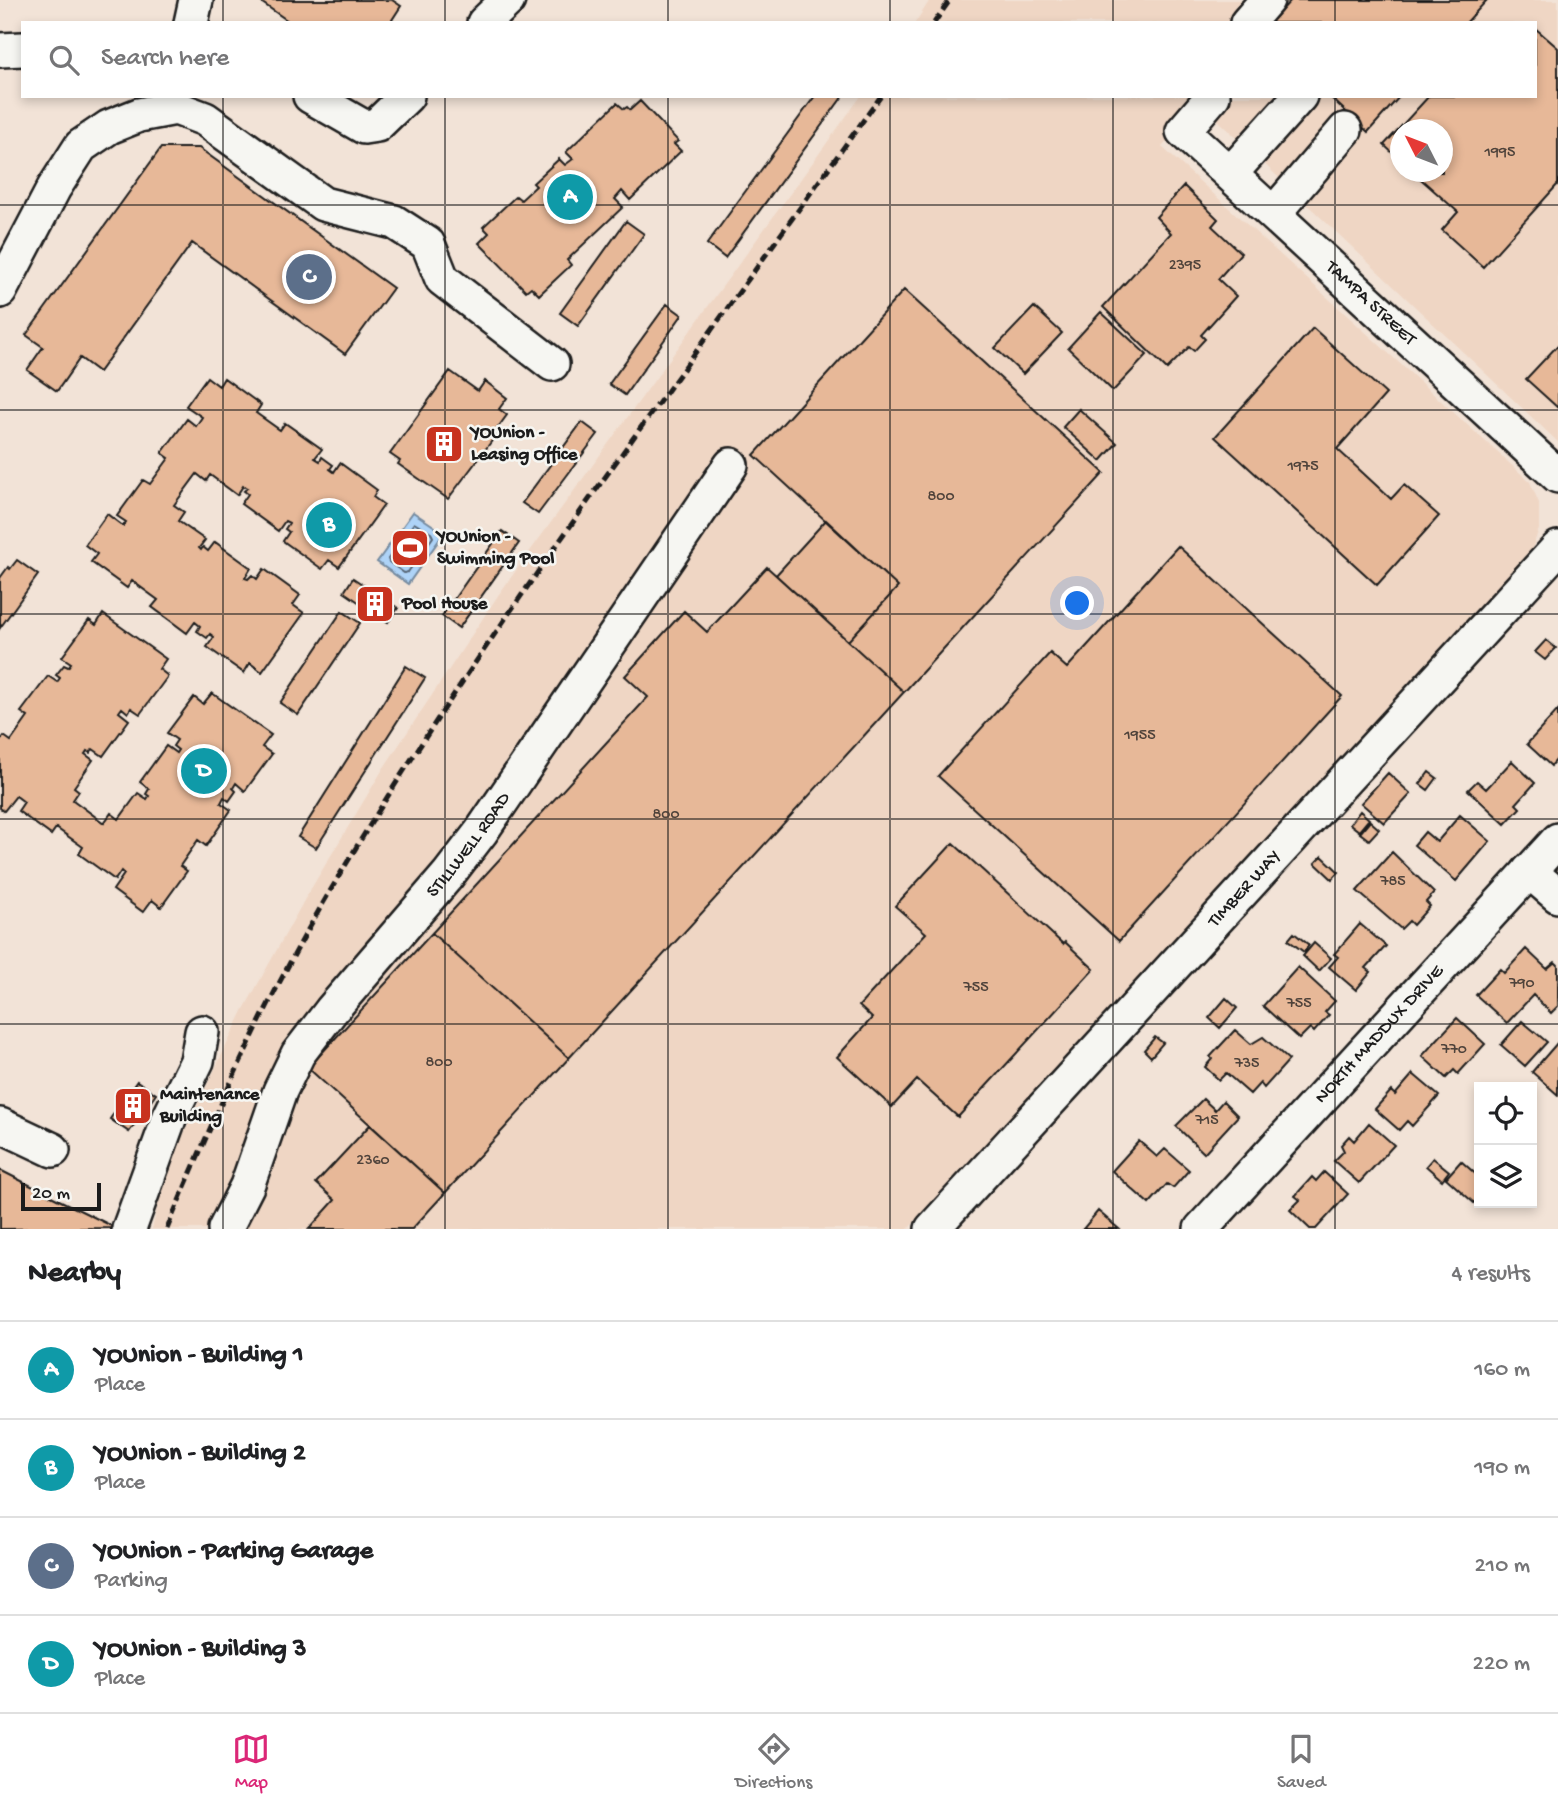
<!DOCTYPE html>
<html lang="en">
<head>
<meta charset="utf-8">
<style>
	body { margin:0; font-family:"Gochi Hand",sans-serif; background:#f2f2f2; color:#202124 }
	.controls { position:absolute; right:21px; bottom:21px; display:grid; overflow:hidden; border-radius:0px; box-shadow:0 4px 10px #0003 }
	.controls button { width:63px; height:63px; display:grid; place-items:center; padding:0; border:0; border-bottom:2px solid #e0e0e0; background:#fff; color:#202124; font:35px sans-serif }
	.compass { position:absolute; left:1390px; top:119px; width:63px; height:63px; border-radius:50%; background:#fff; box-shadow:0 4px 10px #0003; rotate:312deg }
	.scale { position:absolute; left:21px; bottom:18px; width:80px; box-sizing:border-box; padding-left:7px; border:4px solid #1c1c1c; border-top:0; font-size:19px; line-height:24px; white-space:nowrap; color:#1c1c1c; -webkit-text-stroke:5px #f6f6f2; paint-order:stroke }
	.you { position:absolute; left:1078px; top:604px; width:24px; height:24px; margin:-18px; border:5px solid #fff; border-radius:50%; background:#1a73e8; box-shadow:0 0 0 10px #1a73e833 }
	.badge { display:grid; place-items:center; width:46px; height:46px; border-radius:50%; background:#db2777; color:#fff; font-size:23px; font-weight:700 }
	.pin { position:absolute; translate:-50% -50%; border:4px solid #fff; box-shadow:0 2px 7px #0006 }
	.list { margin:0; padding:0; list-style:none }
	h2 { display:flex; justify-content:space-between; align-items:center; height:91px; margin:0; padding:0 28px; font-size:30px }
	h2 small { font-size:23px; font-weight:400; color:#757577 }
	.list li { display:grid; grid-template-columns:46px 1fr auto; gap:21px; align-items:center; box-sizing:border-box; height:98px; padding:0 28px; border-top:2px solid #e0e0e0 }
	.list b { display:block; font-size:26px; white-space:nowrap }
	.list p { margin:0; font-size:23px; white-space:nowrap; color:#757577 }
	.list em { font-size:23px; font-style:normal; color:#757577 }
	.icon { flex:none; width:38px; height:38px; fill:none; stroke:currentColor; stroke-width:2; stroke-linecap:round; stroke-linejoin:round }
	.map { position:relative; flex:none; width:1558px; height:1229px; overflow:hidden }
	.search { position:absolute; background:#fff; box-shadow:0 4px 10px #0003; left:21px; right:21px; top:21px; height:77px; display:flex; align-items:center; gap:18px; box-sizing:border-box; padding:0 24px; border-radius:0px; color:#757577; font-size:26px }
	.sheet { height:483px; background:#fff }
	nav { display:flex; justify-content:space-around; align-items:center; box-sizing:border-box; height:98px; border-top:2px solid #e0e0e0; background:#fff; font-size:19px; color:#757577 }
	nav a { display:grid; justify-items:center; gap:4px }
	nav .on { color:#db2777 }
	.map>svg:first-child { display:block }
	.built { fill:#efd6c4; fill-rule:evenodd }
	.water { fill:#aed3f7; stroke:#748a9f; stroke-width:2 }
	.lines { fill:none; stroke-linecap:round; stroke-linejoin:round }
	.shore { stroke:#566574; stroke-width:2 }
	.building { fill:#e7b898; stroke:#1c1c1c; stroke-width:2 }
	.minor-casing { stroke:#1c1c1c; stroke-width:38 }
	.minor { stroke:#f6f6f2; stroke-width:33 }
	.rail { stroke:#1c1c1c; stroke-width:5; stroke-dasharray:10 5; stroke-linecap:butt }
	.grid { fill:none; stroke:#1c1c1c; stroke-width:2; stroke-opacity:0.55 }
	.labels { text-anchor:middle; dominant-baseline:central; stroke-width:5; stroke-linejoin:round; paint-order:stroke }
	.number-label { font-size:16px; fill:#4f433b }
	.street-label { font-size:19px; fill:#1c1c1c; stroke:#f6f6f2 }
	.poi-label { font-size:19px; font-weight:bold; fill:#1c1c1c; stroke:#f6f6f2; text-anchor:start }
</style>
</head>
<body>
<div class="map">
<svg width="1558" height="1229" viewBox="0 0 1558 1229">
	<rect width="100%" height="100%" fill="#f2e3d7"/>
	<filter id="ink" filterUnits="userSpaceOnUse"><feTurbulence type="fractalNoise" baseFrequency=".0143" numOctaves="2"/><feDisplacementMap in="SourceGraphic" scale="14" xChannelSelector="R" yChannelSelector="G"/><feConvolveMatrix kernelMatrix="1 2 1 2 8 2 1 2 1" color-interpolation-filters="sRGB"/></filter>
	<g filter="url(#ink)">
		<path class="built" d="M930 0H1558V442L1201 104 1162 147 1530 482 1539 503V529L1532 549 908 1229H152L168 1166 243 1011 306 897 383 769 499 594 861 96H1535V23H915ZM1400 130H1442V172H1400Z"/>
		<path class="water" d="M413 512 444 533 408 584 377 562Z"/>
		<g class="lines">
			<path class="shore" d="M414 523 431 533 433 537 408 572 404 573 389 562 388 559Z"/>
		</g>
		<path class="building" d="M258 0H392L401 6 390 23H291Z
			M1291 0H1487L1466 23H1270Z
			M1535 28 1558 48V184L1483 267 1442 230 1458 212 1413 172H1442V130H1400V160L1384 145 1429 96H1535Z
			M815 96H843L725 258 707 244Z
			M1329 96H1400L1368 132Z
			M640 101 678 141 674 144 681 151 630 200 622 191 615 199 623 207 567 260 571 265 539 295 531 287 526 291 479 243 489 233 483 227 516 196 521 200 536 186 533 183 559 159 565 165 573 159 566 152 617 103 624 109 627 107 630 110Z
			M161 148H199L393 288 345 354 192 243 99 372 80 358 57 391 27 370 43 347 26 335Z
			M1184 186 1218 219 1212 226 1241 253 1218 279 1236 296 1201 335 1205 339 1194 351 1189 347 1167 369 1103 307 1171 233 1156 217Z
			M626 221 644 234 578 326 560 313Z
			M904 290 1104 473 904 692 848 641 898 587 754 455Z
			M667 304 682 315 625 395 609 384Z
			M1034 307 1062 333 1023 374 995 348Z
			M1101 312 1147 355 1113 391 1068 348Z
			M1313 328 1386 394 1337 449 1391 499 1404 485 1439 516 1377 585 1215 437Z
			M1558 345V408L1526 379Z
			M450 371 478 391 485 381 507 398 499 409 507 415 494 433 497 434 448 499 398 464 400 461 390 454Z
			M207 377 219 386 224 378 261 405 256 413 280 430 285 423 322 449 315 458 320 461 322 457 333 465 330 469 334 472 340 463 377 490 373 497 384 505 339 567 329 560 322 569 283 541 289 532 285 529 289 523 285 521 278 531 241 504 248 494 244 491 247 488 243 486 237 495 210 475 206 481 197 474 174 505 184 512 178 521 205 540 199 548 201 550 203 547 208 551 215 542 251 568 245 578 248 579 252 575 257 579 264 569 300 595 293 605 304 613 262 672 250 663 244 673 207 647 214 637 210 634 207 638 197 631 200 626 195 622 187 633 152 607 158 600 132 581 127 588 91 562 97 554 85 545 107 514 123 526 126 522 117 516 143 480 150 484 169 458 162 453 187 419 196 426 202 417 186 406Z
			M1079 409 1117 443 1101 461 1063 427Z
			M582 422 598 434 538 514 522 503Z
			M826 520 898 587 848 641 776 575Z
			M502 531 519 543 459 628 442 616Z
			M1178 546 1342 696 1119 941 938 776 1050 653 1067 668Z
			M17 560 38 575 0 628V578L8 567 10 569Z
			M767 567 904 692 569 1058 432 933 648 697 625 676 684 611 707 632Z
			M353 578 398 608 388 622 344 592Z
			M342 611 360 623 298 715 280 703Z
			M103 614 166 659 159 669 168 676 140 714 131 708 128 713 122 708 119 712 129 720 103 756 93 749 90 753 87 751 85 754 93 760 74 787 79 791 73 800 104 823 111 813 119 819 138 793 147 799 149 796 146 794 149 789 140 782 166 746 176 753 178 750 173 746 177 740 167 733 194 697 203 704 212 693 271 735 262 747 272 754 245 791 236 783 233 788 236 791 229 801 224 797 221 803 231 810 206 846 198 840 180 866 187 871 161 907 152 900 143 912 113 890 124 874 121 871 115 880 79 854 83 847 56 828 51 835 18 811 24 802 16 796 4 811 0 808V741L4 736 11 741 28 717 21 712 48 676 57 682 60 678 56 675 64 665 68 667 71 663 62 657 89 620 96 625Z
			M1546 640 1556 648 1545 660 1535 652Z
			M406 666 425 678 316 848 298 837Z
			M1558 710V758L1551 766 1527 744Z
			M1512 761 1535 783 1516 804 1520 808 1505 824 1468 790 1477 781 1486 789Z
			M1429 772 1437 778 1428 790 1420 784Z
			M1388 773 1411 794 1384 823 1361 803Z
			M1360 811 1369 819 1359 831 1350 824Z
			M1460 815 1490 841 1456 881 1414 845 1425 832 1437 842Z
			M1370 821 1379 829 1369 840 1360 833Z
			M953 843 1063 944 1065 942 1094 969 958 1117 917 1080 892 1107 837 1057 872 1018 859 1006 926 933 895 906Z
			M1392 852 1434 893 1426 902 1430 906 1413 925 1409 921 1401 929 1357 891Z
			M1322 856 1339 872 1332 879 1315 863Z
			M1360 924 1386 946 1366 968 1371 972 1356 990 1329 967 1338 957 1334 954Z
			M432 933 569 1058 445 1193 308 1068Z
			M1294 933 1309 945 1304 952 1288 940Z
			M1314 943 1331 958 1319 971 1303 956Z
			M1526 949 1547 969 1555 962 1558 965V1006L1551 1013 1533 995 1507 1023 1476 995 1500 969 1504 973Z
			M1298 967 1335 1001 1325 1012 1329 1015 1314 1032 1310 1028 1299 1039 1263 1006Z
			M1226 998 1237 1008 1220 1028 1209 1018Z
			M1457 1018 1485 1044 1458 1074 1454 1070 1446 1078 1422 1056Z
			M1522 1021 1547 1042 1525 1066 1501 1045Z
			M1235 1030 1251 1044 1263 1037 1289 1060 1264 1088 1260 1083 1250 1094 1226 1073 1219 1080 1205 1067 1212 1059 1210 1057Z
			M1155 1037 1163 1043 1151 1057 1144 1050Z
			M1558 1042V1095L1532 1072Z
			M1413 1074 1439 1096 1412 1126 1407 1121 1399 1130 1375 1109 1391 1091 1395 1095Z
			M137 1081 156 1094 129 1132 110 1119Z
			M1203 1099 1215 1110 1223 1101 1238 1116 1204 1153 1176 1126Z
			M1369 1123 1394 1145 1359 1183 1334 1161 1344 1151 1341 1145 1349 1136 1354 1141Z
			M370 1125 445 1193 412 1229H309L335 1200 316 1183Z
			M1139 1141 1157 1157 1165 1149 1189 1170 1173 1188 1167 1184 1149 1204 1112 1171Z
			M1433 1158 1449 1171 1442 1180 1426 1166Z
			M1461 1161 1479 1177V1196L1474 1203 1446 1178Z
			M0 1170 59 1200 116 1228 0 1229Z
			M1324 1172 1348 1194 1316 1229H1310L1290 1210 1300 1200 1295 1196 1312 1177 1316 1181Z
			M1098 1211 1119 1229H1083Z"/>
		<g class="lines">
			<g class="minor-casing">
				<g id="minor">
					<path d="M191 23 196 0"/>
					<path d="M484 23 508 0"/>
					<path d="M1247 23 1267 0"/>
					<path d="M0 50 23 49"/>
					<path d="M310 96 364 127 377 125 407 96"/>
					<path id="s1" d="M1213 96 1183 131 1558 476"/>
					<path d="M1231 173 1300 96"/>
					<path d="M1274 213 1345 130"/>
					<path d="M0 291 54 188 81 146 109 127 139 115 176 108 205 119 323 204 394 222 428 244 442 279 552 364"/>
					<path d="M1529 871 1558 896"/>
					<path d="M0 1125 53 1150"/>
					<path d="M129 1229 170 1116 197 1061 202 1032"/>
					<path id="s2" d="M225 1229 247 1186 280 1091 298 1054 331 1011 448 875 481 832 731 465"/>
					<path id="s3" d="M932 1229 1558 548"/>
					<path id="s4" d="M1201 1229 1558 840"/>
				</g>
			</g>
			<use href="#minor" class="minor"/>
			<path class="rail" d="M934 23 950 0
				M167 1229C212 1122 259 1014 318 912 414 745 526 587 639 430 720 319 800 207 881 96"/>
		</g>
	</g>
	<path class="grid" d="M223 0V23M445 0V23M668 0V23M890 0V23M1113 0V23M1335 0V23M223 96V1229M445 96V1229M668 96V1229M890 96V1229M1113 96V1229M1335 96V1229M0 205H1558M0 410H1558M0 614H1558M0 819H1558M0 1024H1558"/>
	<defs>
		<g id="building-square" transform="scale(2.0125)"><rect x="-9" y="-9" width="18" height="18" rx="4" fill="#c8321e" stroke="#f6f6f2"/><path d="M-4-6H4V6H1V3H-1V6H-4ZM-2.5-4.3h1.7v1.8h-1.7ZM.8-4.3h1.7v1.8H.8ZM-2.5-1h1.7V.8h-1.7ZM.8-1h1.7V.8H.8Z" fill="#fff"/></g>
		<g id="stadium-square" transform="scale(2.0125)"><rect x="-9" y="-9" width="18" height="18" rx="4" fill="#c8321e" stroke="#f6f6f2"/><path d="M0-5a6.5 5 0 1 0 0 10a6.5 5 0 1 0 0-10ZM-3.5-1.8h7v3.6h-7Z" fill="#fff"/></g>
	</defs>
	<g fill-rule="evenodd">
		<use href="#building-square" x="444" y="444"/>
		<use href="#stadium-square" x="410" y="548"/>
		<use href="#building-square" x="375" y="604"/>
		<use href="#building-square" x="133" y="1106"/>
	</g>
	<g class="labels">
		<g class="number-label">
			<text x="1500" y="153">1995</text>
			<text x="1185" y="266">2395</text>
			<text x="1303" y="467">1975</text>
			<text x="941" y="497">800</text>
			<text x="1140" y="736">1955</text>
			<text x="666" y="815">800</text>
			<text x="1393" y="882">785</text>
			<text x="1522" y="984">790</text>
			<text x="976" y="988">755</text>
			<text x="1299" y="1004">755</text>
			<text x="1454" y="1050">770</text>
			<text x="439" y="1063">800</text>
			<text x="1247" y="1064">735</text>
			<text x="1207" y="1121">715</text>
			<text x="373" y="1161">2360</text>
		</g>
		<g class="street-label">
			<text stroke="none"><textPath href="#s1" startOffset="301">TAMPA STREET</textPath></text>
			<text stroke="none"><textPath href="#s2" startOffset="460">STILLWELL ROAD</textPath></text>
			<text stroke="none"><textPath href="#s3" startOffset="462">TIMBER WAY</textPath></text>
			<text stroke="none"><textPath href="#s4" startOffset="264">NORTH MADDUX DRIVE</textPath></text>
		</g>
		<g class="poi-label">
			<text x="471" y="433">YOUnion -<tspan x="471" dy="22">Leasing Office</tspan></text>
			<text x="437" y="537">YOUnion -<tspan x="437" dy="22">Swimming Pool</tspan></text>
			<text x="402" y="604">Pool House</text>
			<text x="160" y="1095">Maintenance<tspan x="160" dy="22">Building</tspan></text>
		</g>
	</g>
</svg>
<div class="controls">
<button><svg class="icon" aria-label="locate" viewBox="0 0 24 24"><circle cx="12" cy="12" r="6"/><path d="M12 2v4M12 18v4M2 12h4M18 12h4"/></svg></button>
<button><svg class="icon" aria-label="layers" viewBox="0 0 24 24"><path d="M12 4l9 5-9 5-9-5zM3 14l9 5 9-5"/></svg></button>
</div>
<svg class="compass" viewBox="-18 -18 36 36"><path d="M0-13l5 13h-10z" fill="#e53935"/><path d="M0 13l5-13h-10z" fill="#757577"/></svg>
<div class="scale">20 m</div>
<div class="you"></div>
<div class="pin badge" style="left:570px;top:197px;background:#0f9aa8">A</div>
<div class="pin badge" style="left:329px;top:525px;background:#0f9aa8">B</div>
<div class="pin badge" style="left:309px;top:277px;background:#5c6f8a">C</div>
<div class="pin badge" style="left:204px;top:771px;background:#0f9aa8">D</div>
<div class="search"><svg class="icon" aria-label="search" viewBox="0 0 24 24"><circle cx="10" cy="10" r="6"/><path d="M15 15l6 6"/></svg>Search here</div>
</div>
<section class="sheet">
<h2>Nearby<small>4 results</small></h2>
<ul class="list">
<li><span class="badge" style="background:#0f9aa8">A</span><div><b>YOUnion - Building 1</b><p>Place</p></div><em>160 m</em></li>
<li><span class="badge" style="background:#0f9aa8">B</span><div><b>YOUnion - Building 2</b><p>Place</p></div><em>190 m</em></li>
<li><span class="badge" style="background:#5c6f8a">C</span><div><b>YOUnion - Parking Garage</b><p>Parking</p></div><em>210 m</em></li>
<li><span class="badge" style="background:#0f9aa8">D</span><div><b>YOUnion - Building 3</b><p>Place</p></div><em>220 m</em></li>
</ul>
</section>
<nav>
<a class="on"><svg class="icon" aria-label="map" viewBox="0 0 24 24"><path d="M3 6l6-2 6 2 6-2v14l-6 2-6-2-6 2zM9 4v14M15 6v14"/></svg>Map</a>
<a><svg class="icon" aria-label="directions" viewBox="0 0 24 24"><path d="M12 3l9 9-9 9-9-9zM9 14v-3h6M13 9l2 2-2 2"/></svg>Directions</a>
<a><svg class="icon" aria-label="saved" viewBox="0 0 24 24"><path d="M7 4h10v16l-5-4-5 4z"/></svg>Saved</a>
</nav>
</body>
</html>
